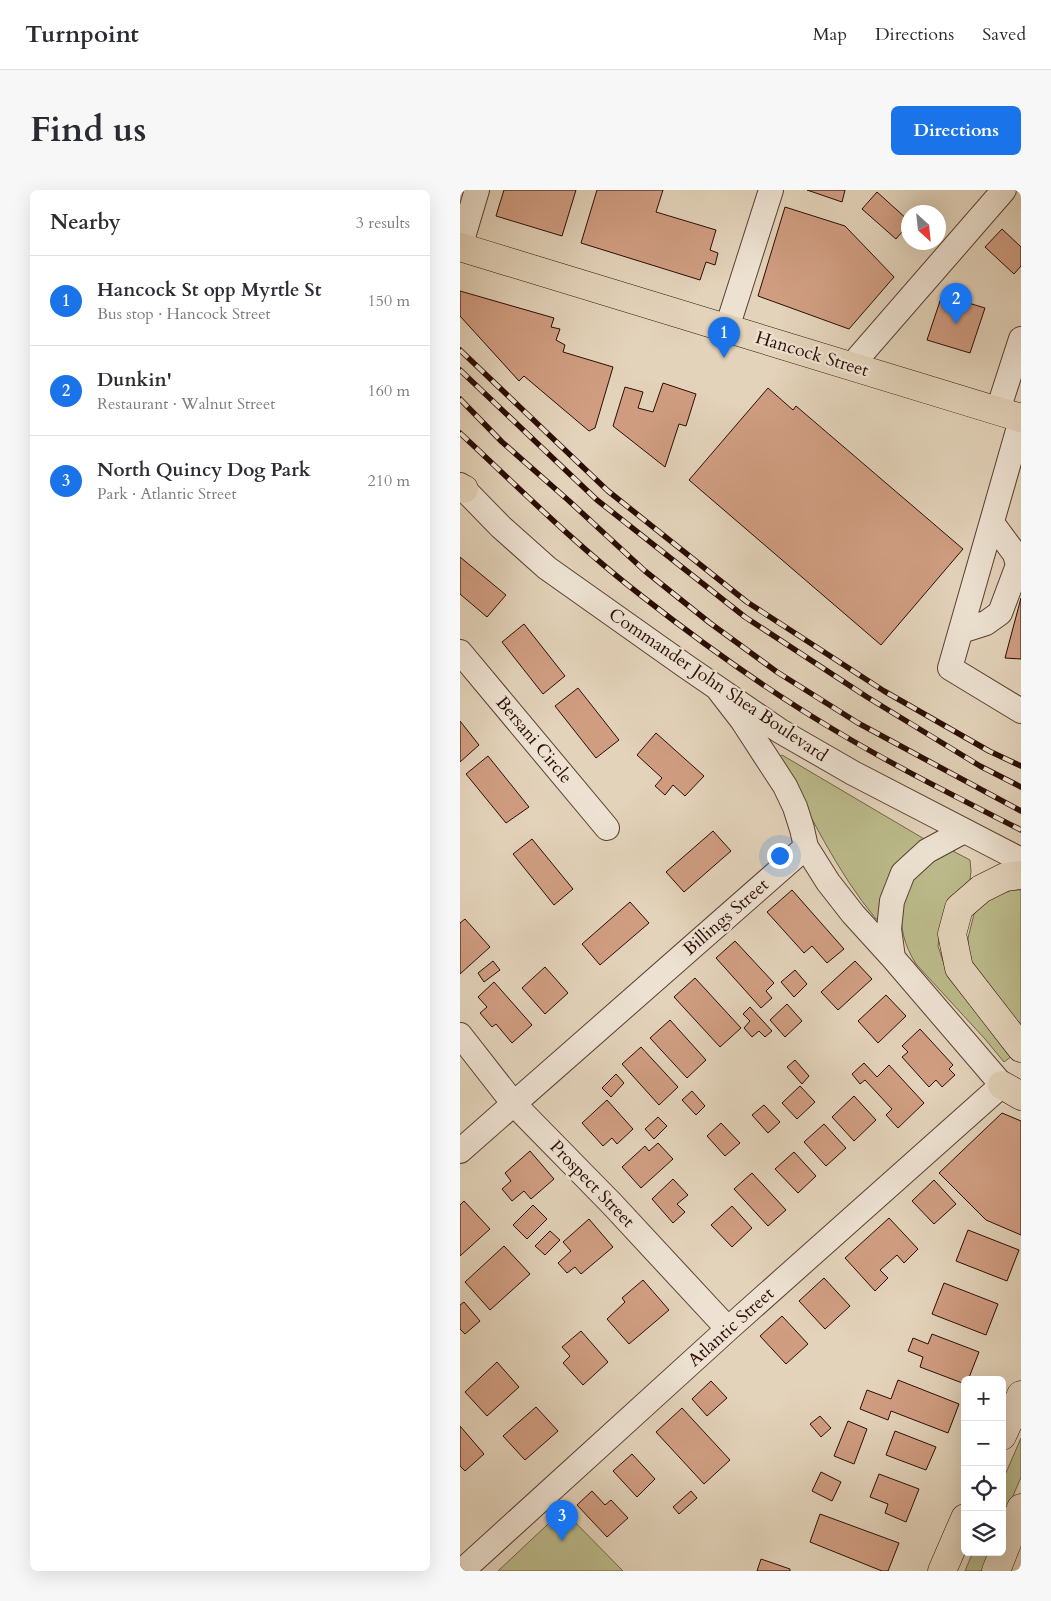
<!DOCTYPE html>
<html lang="en">
<head>
<meta charset="utf-8">
<style>
	body { margin:0; font-family:Cardo,serif; background:#f7f7f7; color:#2b2b33 }
	.controls { position:absolute; right:15px; bottom:15px; display:grid; overflow:hidden; border-radius:8px; box-shadow:0 5px 20px #0002 }
	.controls button { width:45px; height:45px; display:grid; place-items:center; padding:0; border:0; border-bottom:1px solid #e1e1e2; background:#fff; color:#2b2b33; font:25px sans-serif }
	.compass { position:absolute; left:441px; top:15px; width:45px; height:45px; border-radius:50%; background:#fff; box-shadow:0 5px 20px #0002; rotate:153deg }
	.you { position:absolute; left:319px; top:665px; width:18px; height:18px; margin:-12px; border:4px solid #fff; border-radius:50%; background:#1a73e8; box-shadow:0 0 0 8px #1a73e833 }
	.badge { display:grid; place-items:center; width:32px; height:32px; border-radius:50%; background:#1a73e8; color:#fff; font-size:16px; font-weight:700 }
	.pin { position:absolute; translate:-50% -41px; filter:drop-shadow(0 1px 2px #0008) }
	.pin::after { content:''; position:absolute; top:26px; width:18px; height:15px; background:inherit; clip-path:polygon(0 0,100% 0,50% 100%) }
	.list { margin:0; padding:0; list-style:none }
	h2 { display:flex; justify-content:space-between; align-items:center; height:65px; margin:0; padding:0 20px; font-size:21px }
	h2 small { font-size:16px; font-weight:400; color:#7c7c81 }
	.list li { display:grid; grid-template-columns:32px 1fr auto; gap:15px; align-items:center; box-sizing:border-box; height:90px; padding:0 20px; border-top:1px solid #e1e1e2 }
	.list b { display:block; font-size:19px; white-space:nowrap }
	.list p { margin:0; font-size:16px; white-space:nowrap; color:#7c7c81 }
	.list em { font-size:16px; font-style:normal; color:#7c7c81 }
	.icon { flex:none; width:28px; height:28px; fill:none; stroke:currentColor; stroke-width:2; stroke-linecap:round; stroke-linejoin:round }
	.map { position:relative; flex:none; width:561px; height:1381px; overflow:hidden; border-radius:8px }
	header { display:flex; align-items:center; gap:30px; box-sizing:border-box; height:70px; padding:0 25px; background:#fff; border-bottom:1px solid #e1e1e2 }
	header strong { font-size:24px }
	nav { display:flex; gap:28px; margin-inline-start:auto; font-size:18px }
	.intro { display:flex; align-items:center; justify-content:space-between; box-sizing:border-box; height:120px; padding:0 30px }
	h1 { margin:0; font-size:35px }
	.button { padding:12px 22px; border-radius:8px; background:#1a73e8; color:#fff; font-size:18px; font-weight:700 }
	main { display:flex; gap:30px; padding:0 30px }
	aside { flex:1; background:#fff; border-radius:8px; box-shadow:0 5px 20px #0002 }
	.map>svg:first-child { display:block }
	.green { fill:#bbba8a; stroke:#736446 }
	.building { fill:#d09d81; stroke:#2b0d02 }
	.lines { fill:none; stroke-linecap:round; stroke-linejoin:round }
	.minor-casing { stroke:#593e30; stroke-width:26 }
	.major-casing { stroke:#2b0d02; stroke-width:29 }
	.minor { stroke:#ede2d2; stroke-width:24 }
	.major { stroke:#e3d3ba; stroke-width:28 }
	.rail-casing { stroke:#2b0d02; stroke-width:5.5 }
	.rail { stroke:#ede2d2; stroke-width:4; stroke-dasharray:11; stroke-linecap:butt }
	.labels { text-anchor:middle; dominant-baseline:central; stroke-width:4.5; stroke-linejoin:round; paint-order:stroke }
	.street-label { font-size:18px; fill:#2b0d02; stroke:#ede2d2 }
</style>
</head>
<body>
<header>
<strong>Turnpoint</strong>
<nav><a>Map</a><a>Directions</a><a>Saved</a></nav>
</header>
<div class="intro"><h1>Find us</h1><a class="button">Directions</a></div>
<main>
<aside>
<h2>Nearby<small>3 results</small></h2>
<ul class="list">
<li><span class="badge">1</span><div><b>Hancock St opp Myrtle St</b><p>Bus stop · Hancock Street</p></div><em>150 m</em></li>
<li><span class="badge">2</span><div><b>Dunkin'</b><p>Restaurant · Walnut Street</p></div><em>160 m</em></li>
<li><span class="badge">3</span><div><b>North Quincy Dog Park</b><p>Park · Atlantic Street</p></div><em>210 m</em></li>
</ul>
</aside>
<div class="map">
<svg width="561" height="1381" viewBox="0 0 561 1381">
	<rect width="100%" height="100%" fill="#e3d3ba"/>
	<filter id="stains"><feTurbulence type="fractalNoise" baseFrequency=".004" numOctaves="4"/><feColorMatrix values="0 0 0 0 .2 0 0 0 0 .09 0 0 0 0 .02 0 0 0 .5 -.17"/></filter>
	<radialGradient id="worn" r=".72"><stop offset=".6" stop-color="#630" stop-opacity="0"/><stop offset="1" stop-color="#630" stop-opacity=".3"/></radialGradient>
	<path class="green" d="M322 565 466 650 444 665 431 685 420 729H416C376 681 349 622 319 567Z
		M491 660 510 670 511 681 510 690 488 714 481 735 478 756 486 780 552 866 544 872 525 849 456 774C432 736 437 696 474 669 479 665 486 663 491 660Z
		M552 700H561V839L509 770 508 748 514 724 528 709Z
		M561 1248V1287L542 1332V1292Z
		M103 1320 163 1381H38Z
		M513 1362H530L522 1381H505Z"/>
	<path class="building" d="M44 0H116L102 46 36 26Z
		M137 0H203L196 22 256 40 250 60 258 63 255 75 246 72 240 90 121 53Z
		M347 0H385L382 12Z
		M417 2 448 30V35L436 49 402 19Z
		M325 17 385 36 434 87 389 139 298 106Z
		M542 39 561 57V76L554 84 525 57Z
		M0 101 94 128 91 137 100 139 96 150 105 155 103 162 153 177 135 238 129 241 64 186 59 191 0 126Z
		M482 105 525 118 510 163 467 150Z
		M203 193 236 204 226 236 219 234 205 277 153 236 165 197 183 202 178 218 193 222Z
		M308 198 333 220 336 216 503 359 421 455 229 290Z
		M0 367 46 405 27 427 0 404Z
		M561 408V469L545 468Z
		M64 434 105 486 83 504 42 452Z
		M118 498 159 550 136 568 95 516Z
		M0 531 19 555 0 572Z
		M196 543 244 586 225 606 213 595 205 605 195 596 202 588 177 565Z
		M28 566 69 617 46 633 6 584Z
		M253 641 271 661 224 702 206 682Z
		M72 649 113 699 94 715 53 664Z
		M332 700 384 759 367 773 352 756 344 763 307 722Z
		M170 712 189 733 140 775 122 754Z
		M5 729 30 757 0 784V733Z
		M275 751 314 793 306 801 312 808 301 818 256 768Z
		M33 771 40 780 24 792 18 783Z
		M395 771 412 789 378 820 361 802Z
		M85 777 108 803 85 824 62 798Z
		M335 780 347 794 334 807 321 792Z
		M235 788 281 838 260 857 214 807Z
		M34 792 72 835 52 853 36 834 32 837 20 823 27 817 18 807Z
		M426 805 446 826 418 853 398 831Z
		M327 814 342 831 325 847 310 830Z
		M290 817 312 841 305 847 299 841 292 847 284 838 290 831 283 824Z
		M210 830 246 870 227 888 190 848Z
		M460 839 493 875 489 879 495 885 482 897 476 890 469 897 442 867 448 862 442 856Z
		M181 857 218 897 199 915 162 874Z
		M335 870 349 886 342 894 327 877Z
		M404 873 417 887 429 875 464 913 438 938 426 925 432 919 405 890 400 894 392 884Z
		M156 884 164 893 151 907 142 898Z
		M340 896 355 912 337 929 322 913Z
		M232 901 245 916 236 925 222 910Z
		M394 906 416 930 394 951 372 927Z
		M147 910 173 939 157 954 152 948 143 956 122 933Z
		M304 915 320 932 308 943 292 925Z
		M542 923 561 931V1045L526 1030 479 983Z
		M198 927 207 936 194 949 185 939Z
		M261 933 280 953 265 966 247 946Z
		M364 934 386 958 366 976 344 952Z
		M198 953 213 969 181 998 162 977 185 956 189 961Z
		M70 961 94 989 71 1009 64 1001 52 1011 42 999 51 991 45 983Z
		M334 962 356 986 338 1003 315 979Z
		M292 983 326 1020 308 1036 274 999Z
		M213 989 228 1005 217 1014 225 1022 213 1033 192 1009Z
		M474 990 496 1014 474 1034 452 1011Z
		M4 1011 30 1039 0 1066V1015Z
		M73 1015 87 1029 67 1049 53 1035Z
		M272 1016 292 1038 272 1057 251 1035Z
		M429 1028 458 1059 444 1073 437 1065 420 1080 428 1088 415 1101 385 1068Z
		M129 1029 153 1057 121 1084 115 1077 107 1083 98 1073 111 1061 103 1052Z
		M508 1040 559 1060 547 1091 496 1071Z
		M90 1041 100 1050 85 1065 75 1056Z
		M44 1056 70 1084 30 1120 5 1092Z
		M364 1088 390 1116 365 1139 339 1111Z
		M183 1090 209 1120 169 1154 147 1129 165 1112 162 1108Z
		M484 1093 538 1114 526 1145 472 1124Z
		M4 1112 20 1131 5 1144 0 1139V1115Z
		M322 1126 348 1154 326 1174 300 1146Z
		M121 1141 148 1172 123 1195 103 1173 110 1166 102 1157Z
		M472 1144 519 1162 508 1190H505V1194L460 1177 463 1167 448 1161 453 1148 468 1154Z
		M37 1172 59 1197 27 1226 5 1202Z
		M438 1190 499 1214 488 1243 431 1221 428 1230 400 1219 407 1200 431 1209Z
		M251 1191 267 1208 247 1226 232 1209Z
		M76 1217 98 1241 65 1270 43 1246Z
		M222 1218 270 1270 244 1294 196 1242Z
		M360 1226 371 1238 361 1247 350 1234Z
		M388 1231 407 1239 394 1274 374 1266Z
		M0 1236 24 1264 5 1281 0 1276Z
		M435 1241 476 1257 466 1280 426 1265Z
		M172 1264 195 1289 177 1307 153 1281Z
		M361 1282 381 1292 372 1311 352 1301Z
		M419 1284 459 1299 446 1332 425 1323 428 1314 410 1307Z
		M132 1301 145 1315 151 1310 168 1328 147 1347 117 1315Z
		M231 1301 237 1308 219 1324 213 1317Z
		M360 1324 439 1353 428 1381H422L350 1352Z
		M301 1369 330 1379V1381H297Z"/>
	<g class="lines">
		<g class="minor-casing">
			<path id="minor" d="M0 57 17 0
				M267 138 311 0
				M391 176 544 0
				M538 220 561 149
				M561 230 490 478 561 521
				M0 295 41 337 87 378 224 475 320 541 393 583 561 670
				M501 441 526 433 540 423 558 375 555 364 532 333
				M0 462 147 638
				M433 768 429 739 432 711 443 683 467 661 504 641
				M0 845 54 914 152 1014 268 1139
				M0 961 346 657
				M2 1381 268 1139 542 895 433 768 393 724 368 692 346 657 342 639 335 617 325 596 282 530 258 499"/>
		</g>
		<g class="major-casing">
			<path id="major" d="M0 57 561 228
				M0 298 4 299
				M561 685 545 687 521 699 499 718 492 744 499 778 561 858
				M542 895 561 906
				M542 1246 561 1205
				M482 1381 505 1328
				M536 1381 561 1318"/>
		</g>
		<use href="#minor" class="minor"/>
		<use href="#major" class="major"/>
		<g class="rail-casing">
			<path id="rail" d="M0 160 148 301 287 412 424 501 529 561 561 576
				M0 180 137 310 285 427 407 507 520 576 561 597
				M0 209 42 252 108 310 185 381 250 433 317 482 398 533 561 621
				M0 243C60 299 118 357 183 407 243 454 306 499 371 538 432 575 497 607 561 640"/>
		</g>
		<use href="#rail" class="rail"/>
	</g>
	<g class="labels">
		<g class="street-label">
			<text transform="translate(352 164) rotate(17)">Hancock Street</text>
			<text transform="translate(258 495) rotate(34)">Commander John Shea Boulevard</text>
			<text transform="translate(74 550) rotate(50)">Bersani Circle</text>
			<text transform="translate(266 727) rotate(-41)">Billings Street</text>
			<text transform="translate(132 994) rotate(46)">Prospect Street</text>
			<text transform="translate(271 1137) rotate(-42)">Atlantic Street</text>
		</g>
	</g>
	<rect width="100%" height="100%" filter="url(#stains)"/>
	<rect width="100%" height="100%" fill="url(#worn)"/>
</svg>
<div class="controls">
<button>+</button>
<button>−</button>
<button><svg class="icon" aria-label="locate" viewBox="0 0 24 24"><circle cx="12" cy="12" r="6"/><path d="M12 2v4M12 18v4M2 12h4M18 12h4"/></svg></button>
<button><svg class="icon" aria-label="layers" viewBox="0 0 24 24"><path d="M12 4l9 5-9 5-9-5zM3 14l9 5 9-5"/></svg></button>
</div>
<svg class="compass" viewBox="-18 -18 36 36"><path d="M0-13l5 13h-10z" fill="#e53935"/><path d="M0 13l5-13h-10z" fill="#7c7c81"/></svg>
<div class="you"></div>
<div class="pin badge" style="left:264px;top:168px">1</div>
<div class="pin badge" style="left:496px;top:134px">2</div>
<div class="pin badge" style="left:102px;top:1351px">3</div>
</div>
</main>
</body>
</html>
